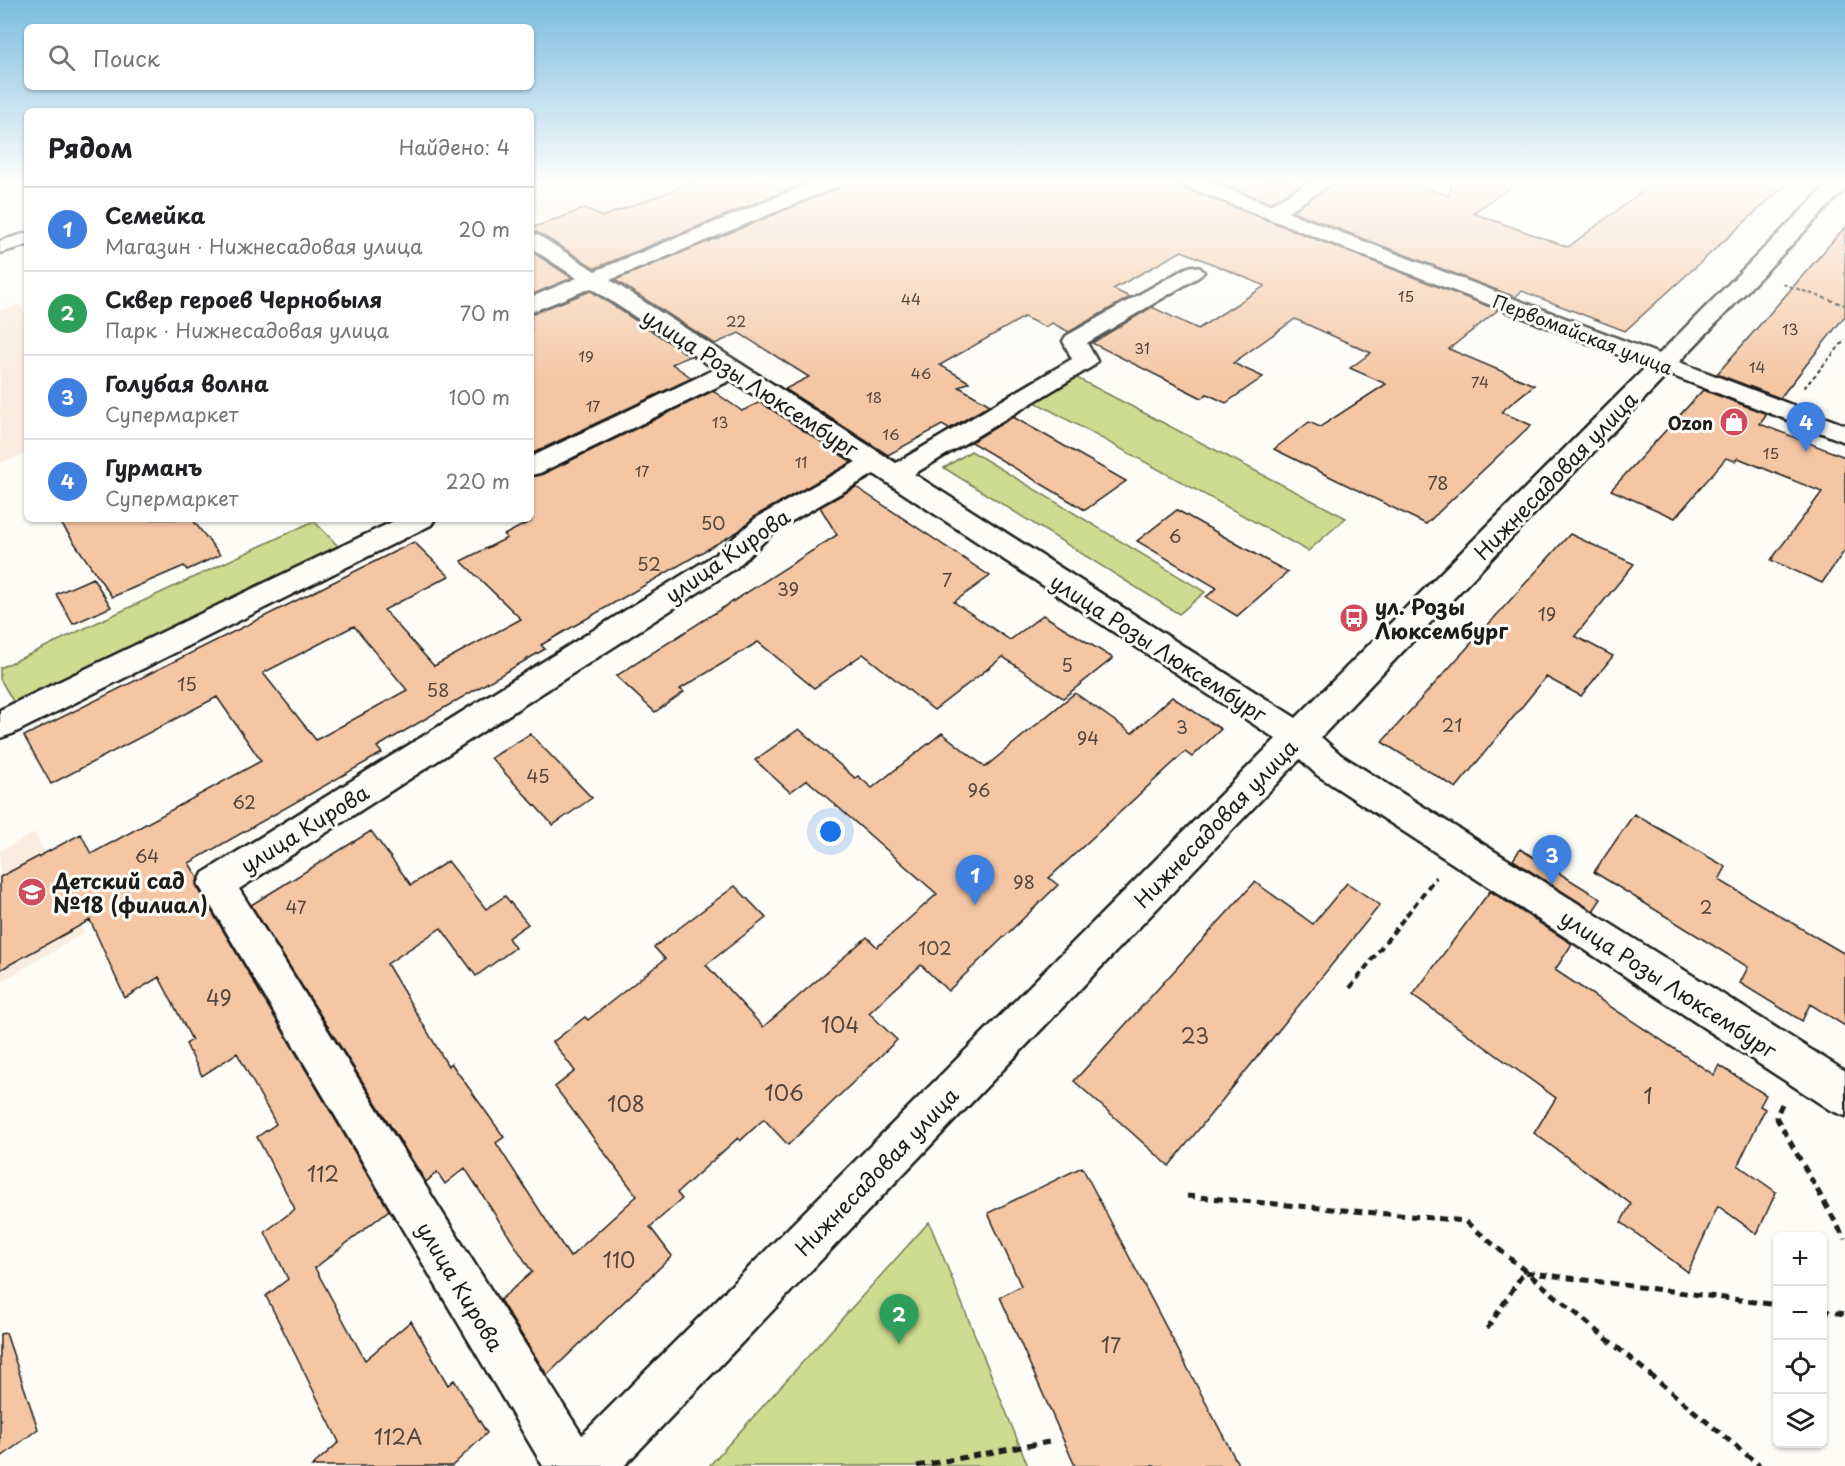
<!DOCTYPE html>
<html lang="ru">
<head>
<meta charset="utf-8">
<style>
	body { margin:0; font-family:"Playpen Sans",sans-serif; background:#f2f2f2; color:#202124 }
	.controls { position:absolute; right:18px; bottom:18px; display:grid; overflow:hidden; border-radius:9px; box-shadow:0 2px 4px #0004 }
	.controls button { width:54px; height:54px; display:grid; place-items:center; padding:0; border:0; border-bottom:2px solid #e0e0e0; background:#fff; color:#202124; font:30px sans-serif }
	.you { position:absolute; left:831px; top:832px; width:21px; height:21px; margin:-15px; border:4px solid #fff; border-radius:50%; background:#1a73e8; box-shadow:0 0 0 9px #1a73e833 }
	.badge { display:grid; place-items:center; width:39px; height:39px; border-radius:50%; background:#ea580c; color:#fff; font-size:20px; font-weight:700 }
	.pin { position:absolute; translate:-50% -50px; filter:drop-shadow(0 2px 3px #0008) }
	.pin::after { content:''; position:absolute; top:32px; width:21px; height:18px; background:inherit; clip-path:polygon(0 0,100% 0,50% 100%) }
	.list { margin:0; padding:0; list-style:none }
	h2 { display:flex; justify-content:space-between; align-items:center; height:78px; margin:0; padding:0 24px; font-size:26px }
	h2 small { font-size:20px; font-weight:400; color:#757577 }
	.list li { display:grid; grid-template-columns:39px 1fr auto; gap:18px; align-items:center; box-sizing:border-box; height:84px; padding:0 24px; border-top:2px solid #e0e0e0 }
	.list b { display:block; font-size:22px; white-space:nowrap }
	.list p { margin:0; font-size:20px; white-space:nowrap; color:#757577 }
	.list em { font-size:20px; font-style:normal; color:#757577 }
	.icon { flex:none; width:33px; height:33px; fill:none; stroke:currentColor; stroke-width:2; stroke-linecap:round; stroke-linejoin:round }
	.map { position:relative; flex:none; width:1845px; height:1466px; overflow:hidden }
	.search { position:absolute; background:#fff; box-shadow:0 2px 4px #0004; left:24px; top:24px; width:510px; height:66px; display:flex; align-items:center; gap:15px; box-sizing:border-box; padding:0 21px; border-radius:9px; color:#757577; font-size:22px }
	.panel { position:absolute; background:#fff; box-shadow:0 2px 4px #0004; left:24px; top:108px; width:510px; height:414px; border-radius:9px }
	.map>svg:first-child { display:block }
	.built { fill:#faecde }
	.green { fill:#cddc90; stroke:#747c56; stroke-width:1.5 }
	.building { fill:#f4c6a3; stroke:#1c1c1c; stroke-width:1.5; fill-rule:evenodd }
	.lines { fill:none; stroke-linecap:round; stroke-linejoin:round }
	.minor-casing { stroke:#1c1c1c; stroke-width:5 }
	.path-far2 { stroke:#1c1c1c; stroke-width:2; stroke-dasharray:4 3; stroke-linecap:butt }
	.path-far1 { stroke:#1c1c1c; stroke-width:4; stroke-dasharray:7 4.5; stroke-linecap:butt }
	.path { stroke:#1c1c1c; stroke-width:5; stroke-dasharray:8 6; stroke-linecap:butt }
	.minor { fill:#fdfcf7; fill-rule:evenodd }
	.labels { text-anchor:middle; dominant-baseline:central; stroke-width:6; stroke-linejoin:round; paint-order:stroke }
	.far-number-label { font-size:15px; fill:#52463e }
	.far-street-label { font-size:18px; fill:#1c1c1c; stroke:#fdfcf7 }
	.far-poi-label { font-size:18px; font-weight:bold; fill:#1c1c1c; stroke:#fdfcf7; text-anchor:end }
	.number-label { font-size:18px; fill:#52463e }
	.street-label { font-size:21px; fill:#1c1c1c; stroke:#fdfcf7 }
	.poi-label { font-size:21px; font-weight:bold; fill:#1c1c1c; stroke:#fdfcf7; text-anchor:start }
	.near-number-label { font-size:21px; fill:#52463e }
</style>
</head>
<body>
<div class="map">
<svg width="1845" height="1466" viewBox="0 0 1845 1466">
	<rect width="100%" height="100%" fill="#fdfcf7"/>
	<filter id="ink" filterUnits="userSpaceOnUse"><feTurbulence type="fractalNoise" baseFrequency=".0167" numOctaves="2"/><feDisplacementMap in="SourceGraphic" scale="12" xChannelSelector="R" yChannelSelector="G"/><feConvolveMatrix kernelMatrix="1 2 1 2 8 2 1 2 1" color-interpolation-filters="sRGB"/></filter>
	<g filter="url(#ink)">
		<path class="built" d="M531 180H807L600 264 548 222 531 211Z
			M18 305 24 312H27V453L0 463V311Z
			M35 833 84 933 0 982V851Z"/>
		<path class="green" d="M1075 377 1346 518 1308 551 1035 402Z
			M971 451 1205 592 1179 614 944 468Z
			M314 521 338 546 14 703 0 679V668Z
			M929 1222 1028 1466H709Z"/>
		<path class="building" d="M701 180H812L595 268 539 233 531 231V228L586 208 602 217Z
			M847 180H1176L1179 186 1498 310 1449 349 1534 385 1501 412 1531 425 1426 524 1274 449 1309 422 1320 427 1386 384 1350 368 1371 353 1295 319 1233 363 1263 377 1226 403 1207 394 1202 398 1092 343 1152 307 1198 329 1265 286 1182 251 1113 289 1130 297 1069 332 1052 323 1045 327 1024 317 940 365 969 382 959 387 990 405 949 429 942 425 888 455 785 389 809 377 739 333 715 344 615 280 844 186Z
			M1212 180H1309L1270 203Z
			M1339 180H1405L1449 196 1452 180H1521L1473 213 1568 247 1658 180H1791L1625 331 1522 291 1515 297 1292 211Z
			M1845 227V316L1780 398 1717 374Z
			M531 251 572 278 531 295Z
			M591 291 690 356 672 364 692 378 531 454V314Z
			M1703 390 1767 414 1760 424 1845 457V550L1822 583 1771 560 1822 492 1738 458 1735 461 1726 458 1675 518 1611 490Z
			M713 391 742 411 760 402 852 462 755 516 739 531 541 645 545 649 377 747 382 753 189 863 198 878 196 885 389 1210 315 1268 365 1360 411 1321 448 1385 454 1380 487 1433 452 1466H312L339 1442 266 1296 288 1279 265 1232 295 1209 257 1137 276 1124 237 1053 202 1076 186 1044 192 1040 159 977 125 998 90 920 0 970V877L81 834 91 854 261 761 217 697 51 784 24 736 414 542 449 576 384 610 434 666 521 619 461 561 507 538 504 535 531 521V477L541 475ZM354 626 407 690 316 740 263 673Z
			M1013 417 1038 431 1126 481 1085 510 971 442Z
			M856 487 990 576 954 602 1010 640 1043 615 1113 658 1063 698 1003 657 934 710 863 654 814 688 758 642 680 689 684 692 655 712 616 676 837 535 820 507Z
			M1177 510 1262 558 1288 572 1237 616 1206 597 1217 588 1137 541Z
			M58 519H192L220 555 187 570 184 566 112 597Z
			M1570 534 1634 564 1575 636 1613 656 1581 696 1546 677 1456 788 1382 742Z
			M93 578 111 607 73 624 56 594Z
			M1075 693 1132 733 1172 697 1221 729 1192 757 1185 752 1049 878 1058 885 948 991 921 965 869 1013 897 1040 788 1145 764 1119 740 1141 738 1138 677 1193 682 1199 650 1227 672 1256 547 1375 500 1300 532 1272 465 1168 445 1184 437 1172 426 1182 251 905 371 831 411 885 448 861 486 909 505 896 528 924 508 938 515 948 476 976 441 928 387 964 448 1066 451 1063 504 1137 496 1143 570 1257 637 1196 555 1087 575 1071 553 1042 585 1017 588 1020 665 959 654 947 735 886 766 918 706 965 763 1027 867 937 877 947 937 894 807 780 790 792 755 760 799 729 855 778 858 776 872 788 942 733 985 767Z
			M530 734 592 798 553 825 491 758Z
			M1634 814 1726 867 1719 880 1845 954V1026L1810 1004 1802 1021 1740 983 1748 967 1594 872Z
			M1520 849 1601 899 1593 911 1513 860Z
			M1255 882 1313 924 1347 883 1380 905 1169 1166 1074 1081Z
			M1490 891 1572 944 1555 970 1714 1075 1719 1065 1766 1095 1760 1106 1765 1109 1738 1165 1776 1192 1757 1234 1718 1206 1688 1272 1621 1222 1631 1204 1534 1133 1556 1098 1413 995Z
			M1082 1167 1123 1245 1239 1466H1075L1000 1297 1021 1286 988 1213Z
			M6 1333 38 1429 0 1458V1334Z"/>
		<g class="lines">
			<g class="minor-casing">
				<path id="minor" d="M819 180H845L843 184 610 280 896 463 1072 359 1063 341 1066 336 1186 268 1193 266 1200 268 1204 272 1200 276 1087 343 1097 361 1093 366 914 474 1296 718 1647 366 1180 184 1178 180H1205L1270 205 1314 180H1337L1287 212 1659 354 1832 180H1845V189L1679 362 1845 425V442L1668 374 1321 737 1341 755 1845 1071V1116L1830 1110 1317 775 1300 759 624 1466H543L198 884 203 873 716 554 756 518 856 462 731 380 540 473 531 475V457L715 369 591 288 531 312V297L577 278 531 248V233L538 235 595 271ZM874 474 1276 739 582 1435 239 889 736 568 776 530Z
					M27 233V245L0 253V241Z
					M398 519H435L431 525 12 734 0 738V710Z"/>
			</g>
			<path class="path-far2" d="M1783 284 1845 305
				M1804 388 1845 340"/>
			<path class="path-far1" d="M1350 988 1436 877"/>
			<path class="path" d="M1782 1104 1776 1117 1845 1239
				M1187 1196 1465 1221 1760 1466
				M1822 1311 1845 1314
				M1487 1329 1524 1272 1778 1305
				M917 1466 1049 1442"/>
			<use href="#minor" class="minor"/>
		</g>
	</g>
	<linearGradient id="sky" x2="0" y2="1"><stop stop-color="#7bbce0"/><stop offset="0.47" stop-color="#fefefb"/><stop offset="1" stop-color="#fefefb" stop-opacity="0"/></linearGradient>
	<rect width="1845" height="386" fill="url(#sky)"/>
	<defs>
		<g id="shop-disc" transform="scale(1.5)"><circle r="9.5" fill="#d1495b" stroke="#fdfcf7"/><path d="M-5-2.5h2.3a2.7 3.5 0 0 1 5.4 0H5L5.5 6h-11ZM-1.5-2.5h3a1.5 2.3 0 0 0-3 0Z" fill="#fff"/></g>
		<g id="bus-disc" transform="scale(1.5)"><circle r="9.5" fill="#d1495b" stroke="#fdfcf7"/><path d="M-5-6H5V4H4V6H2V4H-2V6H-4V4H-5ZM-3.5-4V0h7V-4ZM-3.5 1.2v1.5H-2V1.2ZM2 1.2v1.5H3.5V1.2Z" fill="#fff"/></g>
		<g id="school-disc" transform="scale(1.5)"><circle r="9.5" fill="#d1495b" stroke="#fdfcf7"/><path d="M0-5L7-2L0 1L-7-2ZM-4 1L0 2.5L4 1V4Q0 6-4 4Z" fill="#fff"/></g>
	</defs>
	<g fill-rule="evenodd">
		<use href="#shop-disc" x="1734" y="422"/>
		<use href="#bus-disc" x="1354" y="618"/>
		<use href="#school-disc" x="32" y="892"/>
	</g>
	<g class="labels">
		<g class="far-number-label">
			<text x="1406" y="295">15</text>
			<text x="911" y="298">44</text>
			<text x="736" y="320">22</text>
			<text x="1790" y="328">13</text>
			<text x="1142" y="347">31</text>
			<text x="586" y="355">19</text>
			<text x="1757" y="366">14</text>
			<text x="921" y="372">46</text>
			<text x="1480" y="381">74</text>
			<text x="874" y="396">18</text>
			<text x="593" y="405">17</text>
			<text x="720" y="421">13</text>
			<text x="891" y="433">16</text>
			<text x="1771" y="452">15</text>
			<text x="801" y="461">11</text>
			<text x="642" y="470">17</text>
		</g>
		<g class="far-street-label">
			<text transform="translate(1583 334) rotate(21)">Первомайская улица</text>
		</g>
		<g class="far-poi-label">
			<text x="1713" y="422">Ozon</text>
		</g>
		<g class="number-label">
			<text x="1438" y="482">78</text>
			<text x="713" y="522">50</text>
			<text x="1175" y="535">6</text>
			<text x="649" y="563">52</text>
			<text x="947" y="579">7</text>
			<text x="788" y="588">39</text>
			<text x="1547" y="613">19</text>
			<text x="1067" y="664">5</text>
			<text x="187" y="683">15</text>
			<text x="438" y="689">58</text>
			<text x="1452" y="724">21</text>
			<text x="1182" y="726">3</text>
			<text x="1088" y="737">94</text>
			<text x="538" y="775">45</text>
			<text x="979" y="789">96</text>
			<text x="244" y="801">62</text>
			<text x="147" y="855">64</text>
			<text x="1024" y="881">98</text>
			<text x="296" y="906">47</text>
			<text x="1706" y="906">2</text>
			<text x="935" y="947">102</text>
		</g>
		<g class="street-label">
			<text transform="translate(751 382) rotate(33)">улица Розы Люксембург</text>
			<text transform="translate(1555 475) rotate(-46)">Нижнесадовая улица</text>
			<text transform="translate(727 555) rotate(-35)">улица Кирова</text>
			<text transform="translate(1159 647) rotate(33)">улица Розы Люксембург</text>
			<text transform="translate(1215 823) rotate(-46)">Нижнесадовая улица</text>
			<text transform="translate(304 828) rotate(-32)">улица Кирова</text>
			<text transform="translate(1669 983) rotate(33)">улица Розы Люксембург</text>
			<text transform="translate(876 1171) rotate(-46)">Нижнесадовая улица</text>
			<text transform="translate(461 1286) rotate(59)">улица Кирова</text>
		</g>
		<g class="poi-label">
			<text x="1375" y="606">ул. Розы<tspan x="1375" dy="24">Люксембург</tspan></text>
			<text x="53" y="880">Детский сад<tspan x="53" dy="24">№18 (филиал)</tspan></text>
		</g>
		<g class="near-number-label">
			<text x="219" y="997">49</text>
			<text x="840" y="1024">104</text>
			<text x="1195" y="1035">23</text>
			<text x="784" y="1092">106</text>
			<text x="1648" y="1095">1</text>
			<text x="626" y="1103">108</text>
			<text x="323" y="1173">112</text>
			<text x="619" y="1259">110</text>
			<text x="1111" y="1344">17</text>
			<text x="398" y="1436">112А</text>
		</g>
	</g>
</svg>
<div class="controls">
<button>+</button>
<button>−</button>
<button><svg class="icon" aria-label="locate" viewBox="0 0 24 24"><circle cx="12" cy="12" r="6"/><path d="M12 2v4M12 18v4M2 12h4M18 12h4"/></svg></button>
<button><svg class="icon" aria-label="layers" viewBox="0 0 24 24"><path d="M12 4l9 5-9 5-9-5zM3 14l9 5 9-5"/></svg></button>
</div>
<div class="you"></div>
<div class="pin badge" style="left:975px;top:905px;background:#3f7fe0">1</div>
<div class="pin badge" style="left:899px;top:1344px;background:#2e9e5b">2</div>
<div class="pin badge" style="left:1552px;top:885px;background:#3f7fe0">3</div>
<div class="pin badge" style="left:1806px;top:452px;background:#3f7fe0">4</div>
<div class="search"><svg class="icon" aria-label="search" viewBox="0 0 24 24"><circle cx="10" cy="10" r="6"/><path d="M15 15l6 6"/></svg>Поиск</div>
<section class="panel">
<h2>Рядом<small>Найдено: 4</small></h2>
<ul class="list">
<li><span class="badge" style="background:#3f7fe0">1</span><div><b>Семейка</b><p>Магазин · Нижнесадовая улица</p></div><em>20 m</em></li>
<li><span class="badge" style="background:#2e9e5b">2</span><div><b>Сквер героев Чернобыля</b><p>Парк · Нижнесадовая улица</p></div><em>70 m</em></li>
<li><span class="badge" style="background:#3f7fe0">3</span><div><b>Голубая волна</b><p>Супермаркет</p></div><em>100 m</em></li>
<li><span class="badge" style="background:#3f7fe0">4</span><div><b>Гурманъ</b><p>Супермаркет</p></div><em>220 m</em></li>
</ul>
</section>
</div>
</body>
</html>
